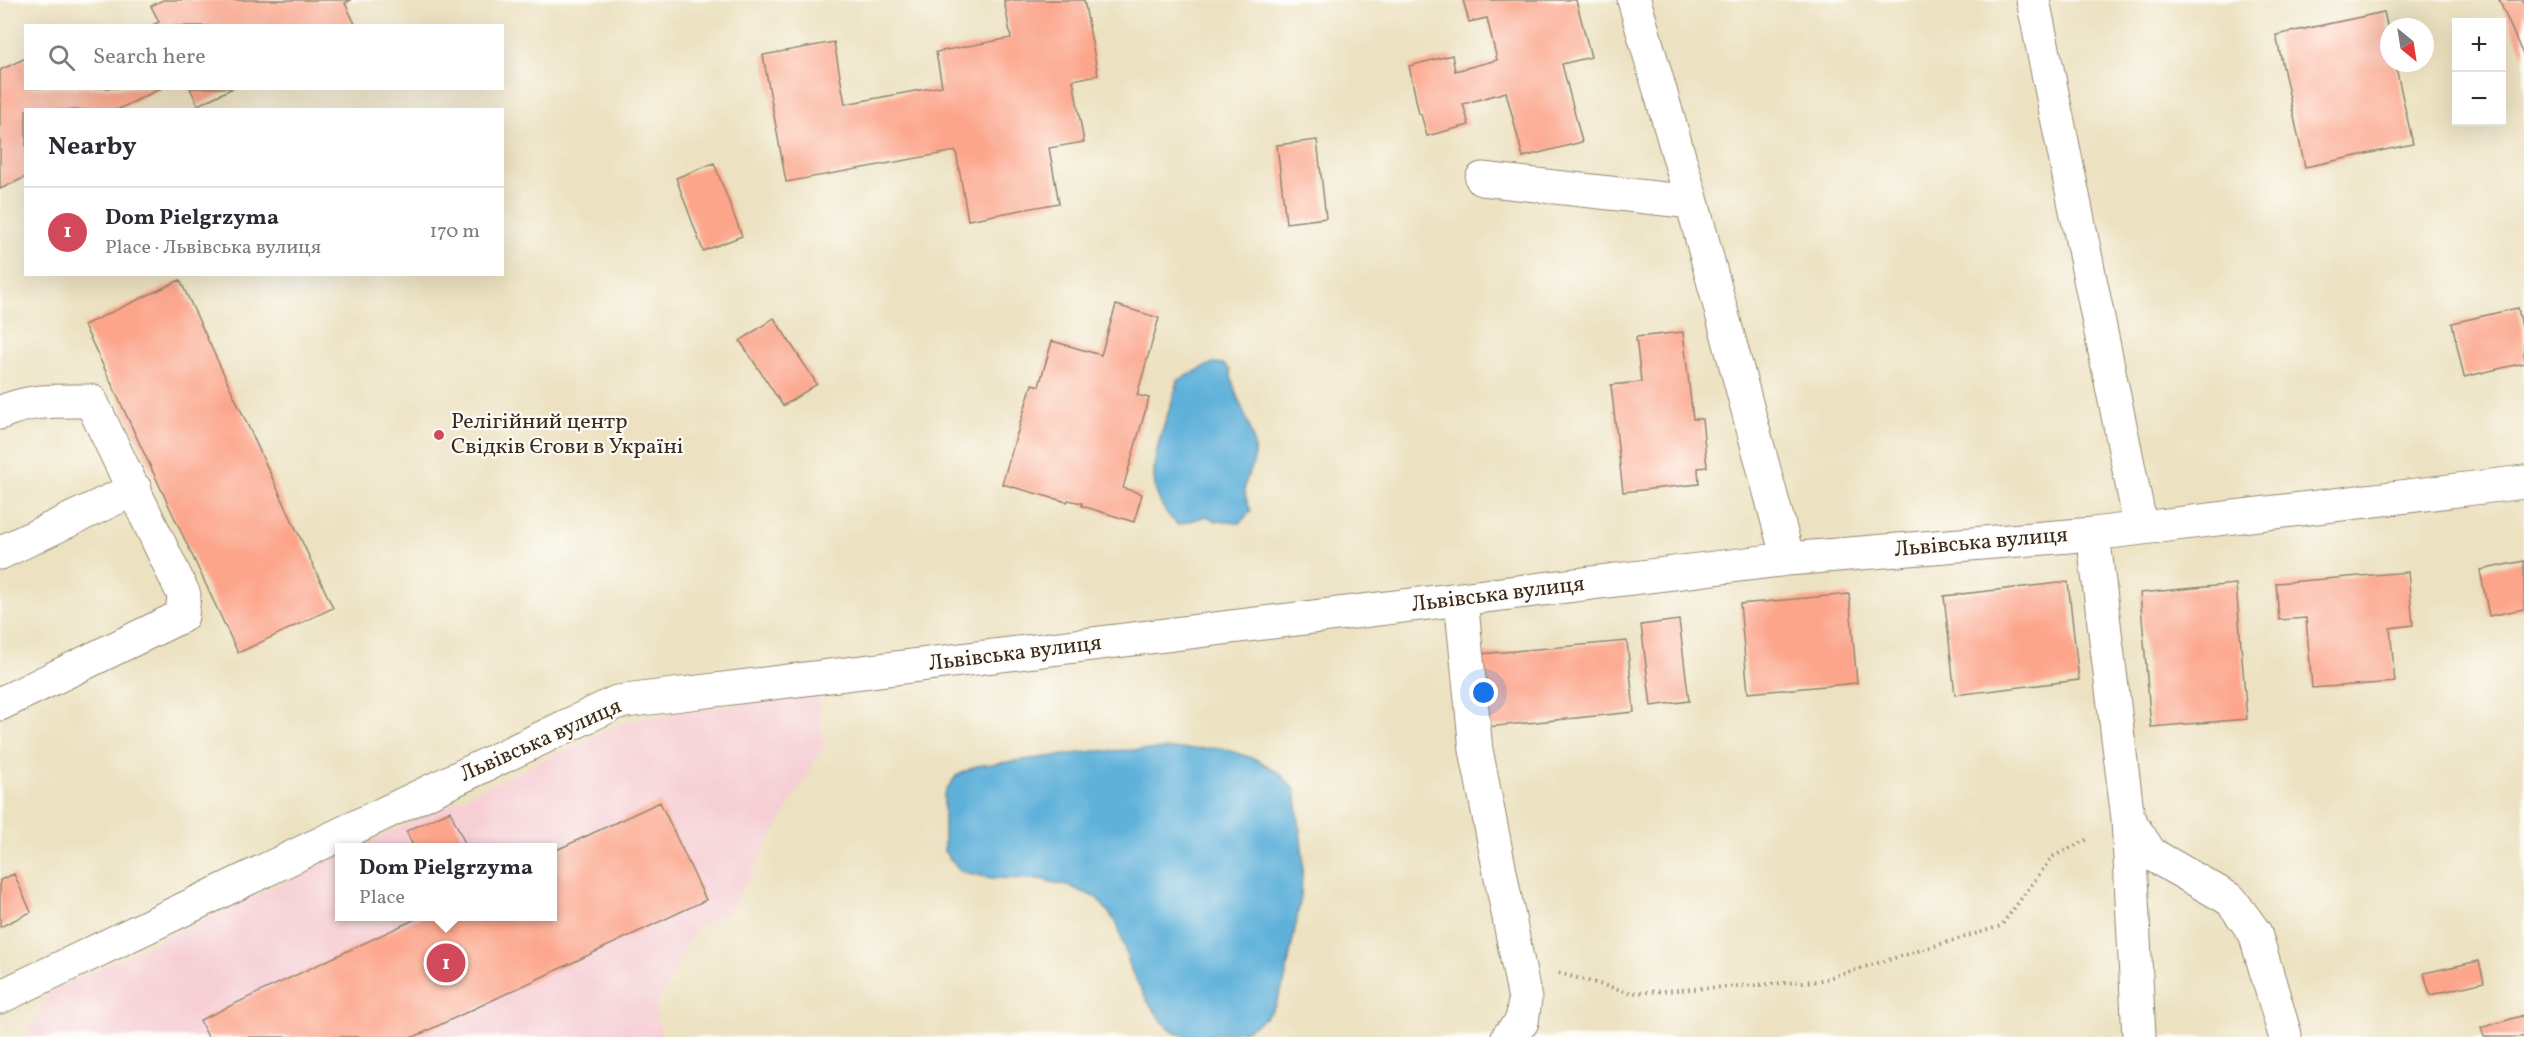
<!DOCTYPE html>
<html lang="en">
<head>
<meta charset="utf-8">
<style>
	body { margin:0; font-family:Vollkorn,serif; background:#f2f2f3; color:#2b2b33 }
	.controls { position:absolute; right:18px; top:18px; display:grid; overflow:hidden; border-radius:0px; box-shadow:0 6px 24px #0002 }
	.controls button { width:54px; height:54px; display:grid; place-items:center; padding:0; border:0; border-bottom:2px solid #e1e1e2; background:#fff; color:#2b2b33; font:30px sans-serif }
	.compass { position:absolute; left:2380px; top:18px; width:54px; height:54px; border-radius:50%; background:#fff; box-shadow:0 6px 24px #0002; rotate:150deg }
	.you { position:absolute; left:1484px; top:693px; width:21px; height:21px; margin:-15px; border:4px solid #fff; border-radius:50%; background:#1a73e8; box-shadow:0 0 0 9px #1a73e833 }
	.badge { display:grid; place-items:center; width:39px; height:39px; border-radius:50%; background:#d1495b; color:#fff; font-size:20px; font-weight:700 }
	.pin { position:absolute; translate:-50% -50%; border:3px solid #fff; box-shadow:0 2px 6px #0006 }
	.popup { position:absolute; left:335px; top:843px; width:222px; height:78px; box-sizing:border-box; display:grid; place-content:center; border-radius:0px; background:#fff; filter:drop-shadow(0 2px 4px #0005); font-size:20px; white-space:nowrap; color:#7c7c81 }
	.popup b { font-size:22px; color:#2b2b33 }
	.popup::after { content:''; position:absolute; left:50%; top:100%; margin-left:-12px; border:12px solid transparent; border-top-color:#fff }
	.list { margin:0; padding:0; list-style:none }
	h2 { display:flex; justify-content:space-between; align-items:center; height:78px; margin:0; padding:0 24px; font-size:26px }
	h2 small { font-size:20px; font-weight:400; color:#7c7c81 }
	.list li { display:grid; grid-template-columns:39px 1fr auto; gap:18px; align-items:center; box-sizing:border-box; height:90px; padding:0 24px; border-top:2px solid #e1e1e2 }
	.list b { display:block; font-size:22px; white-space:nowrap }
	.list p { margin:0; font-size:20px; white-space:nowrap; color:#7c7c81 }
	.list em { font-size:20px; font-style:normal; color:#7c7c81 }
	.icon { flex:none; width:33px; height:33px; fill:none; stroke:currentColor; stroke-width:2; stroke-linecap:round; stroke-linejoin:round }
	.map { position:relative; flex:none; width:2524px; height:1037px; overflow:hidden }
	.search { position:absolute; background:#fff; box-shadow:0 6px 24px #0002; left:24px; top:24px; width:480px; height:66px; display:flex; align-items:center; gap:15px; box-sizing:border-box; padding:0 21px; border-radius:0px; color:#7c7c81; font-size:22px }
	.panel { position:absolute; background:#fff; box-shadow:0 6px 24px #0002; left:24px; top:108px; width:480px; height:168px; border-radius:0px }
	.map>svg:first-child { display:block }
	.built { fill:#f6cfd5 }
	.water { fill:#5fb1da; stroke:#4d6e7c; stroke-width:1.5 }
	.building { fill:#fca58b }
	.lines { fill:none; stroke-linecap:round; stroke-linejoin:round }
	.minor-casing { stroke:#94866f; stroke-width:35 }
	.path { stroke:#94866f; stroke-width:4; stroke-dasharray:1.5 4.5; stroke-linecap:butt }
	.minor { stroke:#fff; stroke-width:33 }
	.poi-dot { fill:#d1495b; stroke:#fdfcf7; stroke-width:2 }
	.labels { text-anchor:middle; dominant-baseline:central; stroke-width:4.5; stroke-linejoin:round; paint-order:stroke }
	.poi-label { font-size:22px; fill:#3b2a1e; stroke:#fdfcf7; text-anchor:start }
	.street-label { font-size:22px; fill:#3b2a1e; stroke:#fdfcf7 }
</style>
</head>
<body>
<div class="map">
<svg width="2524" height="1037" viewBox="0 0 2524 1037">
	<rect width="100%" height="100%" fill="#fdfcf7"/>
	<filter id="ink" filterUnits="userSpaceOnUse"><feTurbulence type="fractalNoise" baseFrequency=".0167" numOctaves="2"/><feDisplacementMap in="SourceGraphic" scale="12" xChannelSelector="R" yChannelSelector="G"/><feConvolveMatrix kernelMatrix="1 2 1 2 8 2 1 2 1" color-interpolation-filters="sRGB"/></filter>
	<filter id="wash" filterUnits="userSpaceOnUse"><feTurbulence type="fractalNoise" baseFrequency=".008" numOctaves="4" result="noise"/><feDisplacementMap in="SourceGraphic" scale="24" xChannelSelector="R" yChannelSelector="G"/><feGaussianBlur stdDeviation="1.35" result="paint"/><feColorMatrix in="noise" values="0 0 0 0 0 0 0 0 0 0 0 0 0 0 0 0 0 1.4 0 .05"/><feComposite in="paint" operator="in"/></filter>
	<g filter="url(#wash)">
		<rect width="100%" height="100%" fill="#ece1c0"/>
		<path class="built" d="M818 692 824 745 729 912 695 929 655 1010 663 1037H26L49 992 339 856 340 916H552V848L358 847 628 721Z"/>
		<path class="water" d="M1213 363 1223 364 1230 370C1233 397 1253 423 1254 449 1257 477 1234 476 1251 511L1240 523 1216 521 1206 516 1178 525C1130 483 1167 430 1178 380Z
			M1221 748 1258 760 1279 773 1295 789 1303 856 1301 897 1285 980 1275 1006 1266 1017 1247 1030 1190 1037 1175 1033 1163 1022 1148 1002 1131 970 1117 923 1097 898 1071 887 1040 879 991 878 960 871 944 851V794L956 776 976 766 1096 751Z"/>
		<g id="blocks">
			<path class="building" d="M163 0H351L345 3 356 26H151L159 22 151 6Z
				M1004 0H1084L1098 75 1073 80 1084 142 1049 148 1059 203 968 220 956 151 786 182 763 55 834 42 845 104 942 86 936 52 1011 38Z
				M1463 0H1576L1591 57 1562 64 1582 142 1523 157 1506 92 1463 104 1469 125 1427 136 1421 114H1419L1409 66 1452 55 1455 71 1497 60 1487 18 1469 22Z
				M2499 0H2524V57Z
				M2384 12 2389 34V63H2395L2413 144 2305 167 2276 35Z
				M26 58V88H162L117 110H26V177L0 189V70Z
				M190 88H233L198 105Z
				M1317 140 1326 218 1286 223 1277 145Z
				M714 163 742 236 703 251 676 178Z
				M180 280 333 608 238 653 84 325Z
				M1116 305 1159 318 1137 395 1149 398 1123 488 1142 494 1134 522 1082 506V503L1068 500 1067 502 1002 484 1032 384 1039 386 1052 341 1101 355Z
				M2518 308 2524 336V363L2464 377 2452 323Z
				M774 318 817 384 783 406 740 341Z
				M1683 332 1693 419H1702L1707 467 1698 468 1699 484 1623 492 1611 385 1641 382 1636 337Z
				M2524 561V609L2489 616 2480 570Z
				M2408 572 2413 625 2390 628 2395 682 2312 688 2306 618 2279 620 2276 583Z
				M2068 582 2079 680 1955 695 1944 596Z
				M2236 584 2247 719 2151 727 2140 593Z
				M1849 594 1857 683 1748 693 1740 604Z
				M1679 620 1689 701 1651 706 1641 625Z
				M1627 641 1634 712 1487 727 1481 654Z
				M660 802 706 900 414 1037H208L200 1020 422 916H552V852Z
				M450 811 467 848H414L406 831Z
				M14 874 31 912 0 927V880Z
				M2479 961 2484 982 2430 995 2424 973Z
				M2524 1015V1037H2484L2481 1028Z"/>
		</g>
	</g>
	<g filter="url(#ink)">
		<use href="#blocks" fill-opacity="0" stroke="#94866f" stroke-width="1.5"/>
		<g class="lines">
			<g class="minor-casing">
				<path id="minor" d="M1634 0 1692 202 1788 559
					M2033 0 2141 528
					M1482 179 1692 202
					M0 413C29 399 60 401 91 401L184 595 182 616 0 704
					M2093 534 2128 819 2139 1037
					M0 553 135 489
					M1461 599 1476 750 1525 999 1522 1022 1508 1037
					M2128 819 2151 854 2231 900 2255 933 2285 1035
					M0 997 617 702 1788 559 2093 534 2524 482"/>
			</g>
			<path class="path" d="M1559 973 1632 993 1818 981 2001 926 2052 857 2090 838"/>
			<use href="#minor" class="minor"/>
		</g>
	</g>
	<circle class="poi-dot" cx="439" cy="435" r="6"/>
	<g class="labels">
		<g class="poi-label">
			<text x="451" y="422">Релігійний центр<tspan x="451" dy="25">Свідків Єгови в Україні</tspan></text>
		</g>
		<g class="street-label">
			<text transform="translate(1981 543) rotate(-5)">Львівська вулиця</text>
			<text transform="translate(1498 595) rotate(-7)">Львівська вулиця</text>
			<text transform="translate(1015 654) rotate(-7)">Львівська вулиця</text>
			<text transform="translate(541 741) rotate(-24)">Львівська вулиця</text>
		</g>
	</g>
</svg>
<div class="controls">
<button>+</button>
<button>−</button>
</div>
<svg class="compass" viewBox="-18 -18 36 36"><path d="M0-13l5 13h-10z" fill="#e53935"/><path d="M0 13l5-13h-10z" fill="#7c7c81"/></svg>
<div class="you"></div>
<div class="pin badge" style="left:446px;top:963px">1</div>
<div class="popup"><b>Dom Pielgrzyma</b>Place</div>
<div class="search"><svg class="icon" aria-label="search" viewBox="0 0 24 24"><circle cx="10" cy="10" r="6"/><path d="M15 15l6 6"/></svg>Search here</div>
<section class="panel">
<h2>Nearby<small></small></h2>
<ul class="list">
<li><span class="badge">1</span><div><b>Dom Pielgrzyma</b><p>Place · Львівська вулиця</p></div><em>170 m</em></li>
</ul>
</section>
</div>
</body>
</html>
